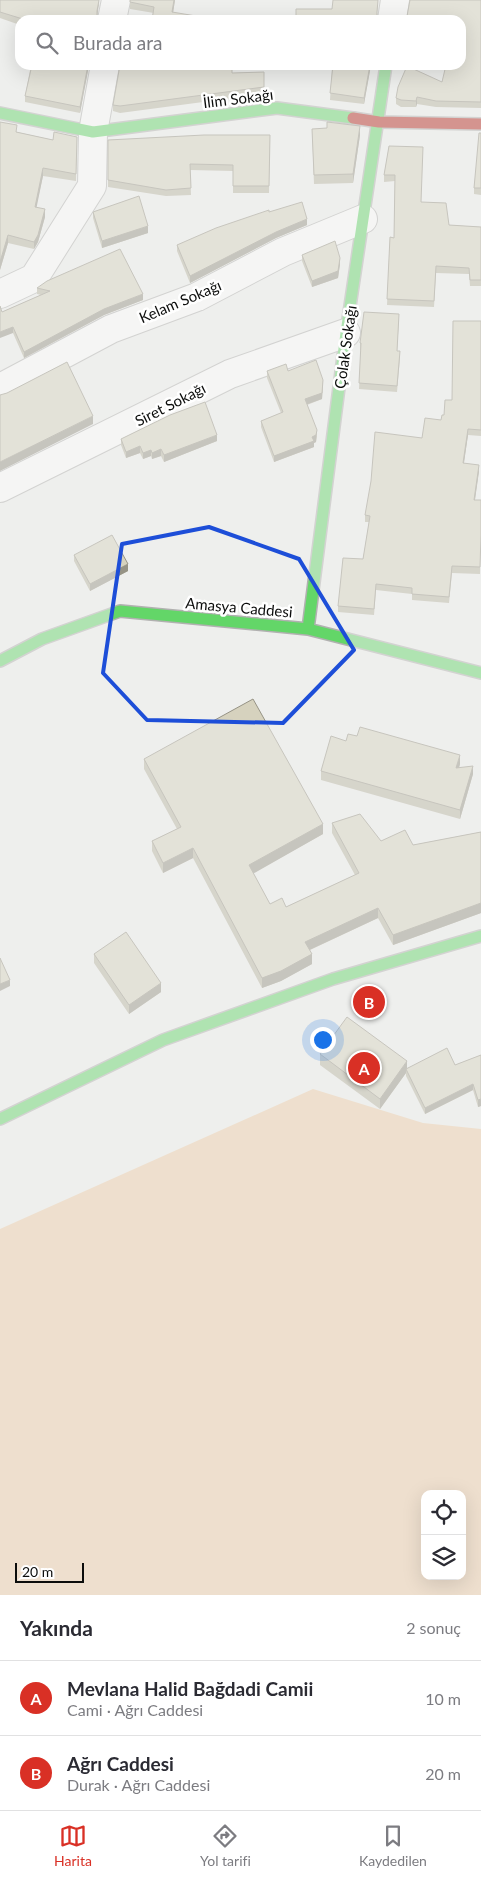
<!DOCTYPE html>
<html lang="tr">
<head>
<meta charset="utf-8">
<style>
	body { margin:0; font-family:Lato,sans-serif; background:#f2f2f3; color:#2b2b33 }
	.controls { position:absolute; right:15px; bottom:15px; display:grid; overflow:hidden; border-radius:10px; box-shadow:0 5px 20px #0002 }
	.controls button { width:45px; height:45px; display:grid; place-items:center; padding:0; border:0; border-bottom:1px solid #e1e1e2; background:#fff; color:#2b2b33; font:25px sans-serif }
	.scale { position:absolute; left:15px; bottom:12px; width:69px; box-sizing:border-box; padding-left:5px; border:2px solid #0c0d0c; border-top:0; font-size:14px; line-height:18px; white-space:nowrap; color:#0c0d0c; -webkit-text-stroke:4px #fff; paint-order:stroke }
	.you { position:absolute; left:322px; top:1039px; width:18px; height:18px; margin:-12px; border:4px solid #fff; border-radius:50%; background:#1a73e8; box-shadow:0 0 0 8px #1a73e833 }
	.badge { display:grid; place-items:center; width:32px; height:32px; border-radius:50%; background:#d93025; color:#fff; font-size:16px; font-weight:700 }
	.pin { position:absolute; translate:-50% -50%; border:2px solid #fff; box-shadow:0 1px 5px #0006 }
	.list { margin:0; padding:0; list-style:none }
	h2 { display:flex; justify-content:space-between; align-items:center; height:65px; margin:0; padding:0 20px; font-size:21px }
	h2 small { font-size:16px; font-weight:400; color:#7c7c81 }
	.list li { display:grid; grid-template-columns:32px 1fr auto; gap:15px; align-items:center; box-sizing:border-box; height:75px; padding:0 20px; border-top:1px solid #e1e1e2 }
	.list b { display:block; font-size:19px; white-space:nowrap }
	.list p { margin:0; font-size:16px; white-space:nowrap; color:#7c7c81 }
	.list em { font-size:16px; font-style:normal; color:#7c7c81 }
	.icon { flex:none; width:28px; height:28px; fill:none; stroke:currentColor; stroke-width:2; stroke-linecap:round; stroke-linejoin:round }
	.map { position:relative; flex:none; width:481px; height:1595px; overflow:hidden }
	.search { position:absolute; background:#fff; box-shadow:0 5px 20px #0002; left:15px; right:15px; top:15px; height:55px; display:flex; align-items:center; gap:12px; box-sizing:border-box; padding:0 18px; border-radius:15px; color:#7c7c81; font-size:19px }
	.sheet { height:215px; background:#fff }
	nav { display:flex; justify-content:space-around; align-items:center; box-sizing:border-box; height:70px; border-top:1px solid #e1e1e2; background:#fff; font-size:14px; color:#7c7c81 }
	nav a { display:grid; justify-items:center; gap:2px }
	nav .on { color:#d93025 }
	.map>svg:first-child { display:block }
	.green { fill:#edcda8; fill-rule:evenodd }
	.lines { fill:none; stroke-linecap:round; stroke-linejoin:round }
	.street-casing { stroke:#b1b1b0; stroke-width:30 }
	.fast-casing { stroke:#b1b1b0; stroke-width:14 }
	.jam-casing { stroke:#b1b1b0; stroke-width:14 }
	.street { stroke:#fcfdfc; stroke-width:28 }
	.fast { stroke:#63d668; stroke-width:11 }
	.jam { stroke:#b3261e; stroke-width:11 }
	.wall { fill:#b8b5a3 }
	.shaded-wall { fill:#969385 }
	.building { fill:#d6d2be; stroke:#969385 }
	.marked { fill:none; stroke:#1d4ed8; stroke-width:4; stroke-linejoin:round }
	.labels { text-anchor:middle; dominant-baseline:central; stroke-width:5; stroke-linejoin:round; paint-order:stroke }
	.street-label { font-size:15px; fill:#0c0d0c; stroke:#fff }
</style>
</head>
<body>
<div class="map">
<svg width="481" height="1595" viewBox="0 0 481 1595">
	<rect width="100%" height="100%" fill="#eeefed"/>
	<path class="green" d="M313 1089 423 1123 481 1129V1595H0V1229ZM425 1494H462V1576H425Z"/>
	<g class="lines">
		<g class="street-casing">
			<path id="street" d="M112 20 116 0
				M392 20 395 0
				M0 294 34 278 92 186 93 132 105 65
				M0 388 111 329 197 297 283 252 363 219
				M0 488 230 374 346 333"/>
		</g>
		<g class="fast-casing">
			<path id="fast" d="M0 113 93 132 277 108 353 118
				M308 629 346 333 386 65
				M0 661 42 639 120 611 308 629 481 673
				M0 1119 163 1040 333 979 481 936"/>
		</g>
		<g class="jam-casing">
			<path id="jam" d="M353 118 379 122 481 124"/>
		</g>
		<use href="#street" class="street"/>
		<use href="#fast" class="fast"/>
		<use href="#jam" class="jam"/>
	</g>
	<path class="wall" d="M0 0H99L97 15 98 20H20V25L0 18Z
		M130 0H175L173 13 196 20 130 9Z
		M481 0V108L436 107 417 104 416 107H401L396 104V98L442 82Z
		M31 65H89L80 113 25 102V96Z
		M295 65H371L364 104 330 100 332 68 295 67Z
		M264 72V94L120 113 113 111V105L232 73Z
		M0 122 17 132 53 140 77 137 76 181 43 176 36 207 45 217 38 242 34 249 8 243 0 270Z
		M312 129 360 135 353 183 314 184Z
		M481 133V195L474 194V188Z
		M270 135 269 193H233V171L190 170 191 195 166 196 108 187V140Z
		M389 146 421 202 449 225 481 227V286H470L469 274 436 273 434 307 387 305 390 237 394 238 395 181 384 182V175Z
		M93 212 148 233 102 248 93 218Z
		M269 212 307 225 276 238 190 283 177 251V245Z
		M302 255 340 264 338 278 312 287 302 261Z
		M37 288 143 300 104 315 24 358 13 333 2 312 41 295 37 294Z
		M399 320 397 351 400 358 397 392 359 389 361 350H360V343Z
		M481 321V436L468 435 464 463 479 471 475 500H481L480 574 452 573 449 603 412 600V594L376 590 374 615 338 612V606L363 559 369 522H365V515L422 438 441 420 444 415 452 400Z
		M267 371H288L323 387 322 399 307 405 317 436 316 442 314 443V447L274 462 261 427V421L281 413 267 378Z
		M121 439 217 441 164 462 161 456 152 459 151 456 143 459 140 453 126 458 121 445Z
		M74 555 128 571 90 591 74 561Z
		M346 741 460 764 459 768 473 774 460 819 321 780V771Z
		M144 759 323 834 253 873 270 904 286 907 355 875 332 833V823L381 841 413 845 481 832V913L393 945 378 918 310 950 312 964 281 981 262 988 193 858 163 873 152 851V841L177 829 144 769Z
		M94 954 161 992 129 1014 94 963Z
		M320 1054 407 1069 455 1065 481 1055V1106L478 1107 473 1090 425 1114 406 1076V1073L380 1109 320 1065Z"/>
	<path class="shaded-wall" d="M99 0V3L97 17V11Z
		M174 0H175L172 19V12Z
		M88 65H89L80 113V107Z
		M370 65H371L364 104V98Z
		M417 97V104L416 107V101Z
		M360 126V135L353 183V174Z
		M43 168V176L35 215V207Z
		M45 209V217L38 242 34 249V242Z
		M307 219V225L276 238 190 283V276L276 232Z
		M148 226V233L102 248V241Z
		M8 235V243L0 270V262Z
		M340 258V264L338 278 312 287V281Z
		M143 294V300L104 315 24 358V352L104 309Z
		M13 327V333L0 338V332Z
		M323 380 322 399 305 405V399Z
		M93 416V424L0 471V462Z
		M468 429V435L463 469V463Z
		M317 430 316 442 314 443V447L274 462V456L312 437Z
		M217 435V441L164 462V455Z
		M140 446V453L126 458V452Z
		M161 449V456L152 459V453Z
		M151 450V456L143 459V453Z
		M479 465V471L474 506V500Z
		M128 564V571L90 591V584Z
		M460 755V764L456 777V768Z
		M473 766V774L460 819V810Z
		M323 824V834L249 876V865Z
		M193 848V858L163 873V863Z
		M481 903V913L393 945V935Z
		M378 908V918L305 952V942Z
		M312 954V964L281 981 262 988V978Z
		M10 980V986L0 991V984Z
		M161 983V992L129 1014V1005Z
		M407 1061V1072L406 1069V1073L380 1109V1099Z
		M473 1084V1090L425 1114V1108Z
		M481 1099V1106L478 1107V1100Z"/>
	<path class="building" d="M0 0H99L97 11V19L98 20H26L0 12Z
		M130 0H174L172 12 196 16V20H152L154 7 130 2Z
		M333 0H378L377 12V19L378 20H296V9H332Z
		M410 0H481V102L436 101 417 97 416 101 401 100 396 98 398 87 407 66 442 82 446 65H461V20H406L407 16Z
		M32 65H88L80 107 25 96Z
		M120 65H232V73L264 72V87L120 106 113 105Z
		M333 65H370L364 98 330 93Z
		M0 122 17 125 16 132 53 140 54 132 77 137 76 174 43 168 35 207 45 209 38 235 34 242 8 235 0 262Z
		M327 122 360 126 353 174 314 175 312 129 327 128Z
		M479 133H481V188H474Z
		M204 135H270L269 186H233V165L190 164 191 188 166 190 108 180V140Z
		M389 146 423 147 421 202 446 203 449 225 481 227V280H470L469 268 436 266 434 301 387 299 390 237 394 238 395 175H384Z
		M139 196 148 226 102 241 93 212Z
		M302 202 307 219 276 232 190 276 177 245 216 228 269 210V212Z
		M335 241 340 258 338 271 312 281 302 255Z
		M120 249 143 294 104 309 24 352 13 327 0 332V306L2 312 50 291 37 288 47 281Z
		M364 312 399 314 397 351H400L397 386 359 383 361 343H360Z
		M453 321H481V430L468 429 463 463 479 465 474 500H481V535L480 567 452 566 449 597 412 594V588L376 584 374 609 338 606 343 558 363 559 370 516 365 515 371 481 375 432 422 438 425 418 441 420 442 415H444L445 400H452Z
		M316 360 323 380 322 393 305 399 317 430 316 435 312 437 314 441 274 456 261 421 283 412 267 371 286 364 288 371Z
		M67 362 93 416 0 462V395L7 393Z
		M205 402 217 435 164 455 161 449 152 453 151 450 143 453 140 446 126 452 121 439 170 415Z
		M112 535 128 564 90 584 74 555Z
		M253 699 323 824 249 865 270 904 282 898 286 907 359 873 332 823 360 814 381 841 405 830 413 845 481 832V903L393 935 378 908 305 942 312 954 281 971 262 978 193 848 163 863 152 841 181 827 144 759Z
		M360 727 460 755 456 768 473 766 460 810 321 771 331 736 346 741 348 734 357 736Z
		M126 932 161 983 129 1005 94 954Z
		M0 958 10 980 0 984Z
		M347 1017 407 1061 380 1099 320 1054Z
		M447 1048 455 1065 481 1055V1099L478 1100 473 1084 425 1108 406 1069Z"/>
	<path d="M0 0H481V1595H0ZM209 527 299 559 354 650 283 723 147 720 103 673 122 544Z" fill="#eeefed" fill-opacity=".55" fill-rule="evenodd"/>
	<path class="marked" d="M209 527 299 559 354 650 283 723 147 720 103 673 122 544Z"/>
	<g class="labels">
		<g class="street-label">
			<text transform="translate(238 98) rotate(-7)">İlim Sokağı</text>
			<text transform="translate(180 301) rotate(-23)">Kelam Sokağı</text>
			<text transform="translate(345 347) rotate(-82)">Çolak Sokağı</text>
			<text transform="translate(170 404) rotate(-27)">Siret Sokağı</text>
			<text transform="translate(239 607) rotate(5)">Amasya Caddesi</text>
		</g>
	</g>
</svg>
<div class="controls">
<button><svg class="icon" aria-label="locate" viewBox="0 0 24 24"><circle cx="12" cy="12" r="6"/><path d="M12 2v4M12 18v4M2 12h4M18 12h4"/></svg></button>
<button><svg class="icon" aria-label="layers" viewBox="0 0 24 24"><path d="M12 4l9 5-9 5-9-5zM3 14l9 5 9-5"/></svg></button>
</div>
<div class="scale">20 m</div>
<div class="you"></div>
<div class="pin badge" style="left:364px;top:1068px">A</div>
<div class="pin badge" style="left:369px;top:1002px">B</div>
<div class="search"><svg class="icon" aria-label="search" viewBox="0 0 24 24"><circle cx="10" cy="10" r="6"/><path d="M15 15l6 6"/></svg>Burada ara</div>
</div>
<section class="sheet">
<h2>Yakında<small>2 sonuç</small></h2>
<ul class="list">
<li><span class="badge">A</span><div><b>Mevlana Halid Bağdadi Camii</b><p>Cami · Ağrı Caddesi</p></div><em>10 m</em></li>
<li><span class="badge">B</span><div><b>Ağrı Caddesi</b><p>Durak · Ağrı Caddesi</p></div><em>20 m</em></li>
</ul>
</section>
<nav>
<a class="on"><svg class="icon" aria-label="map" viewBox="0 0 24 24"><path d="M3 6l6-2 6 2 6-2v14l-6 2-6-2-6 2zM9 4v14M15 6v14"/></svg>Harita</a>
<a><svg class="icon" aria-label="directions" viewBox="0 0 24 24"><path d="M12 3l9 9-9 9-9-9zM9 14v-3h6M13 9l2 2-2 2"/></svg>Yol tarifi</a>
<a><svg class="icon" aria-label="saved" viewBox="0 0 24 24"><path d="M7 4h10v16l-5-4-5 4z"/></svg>Kaydedilen</a>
</nav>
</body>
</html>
